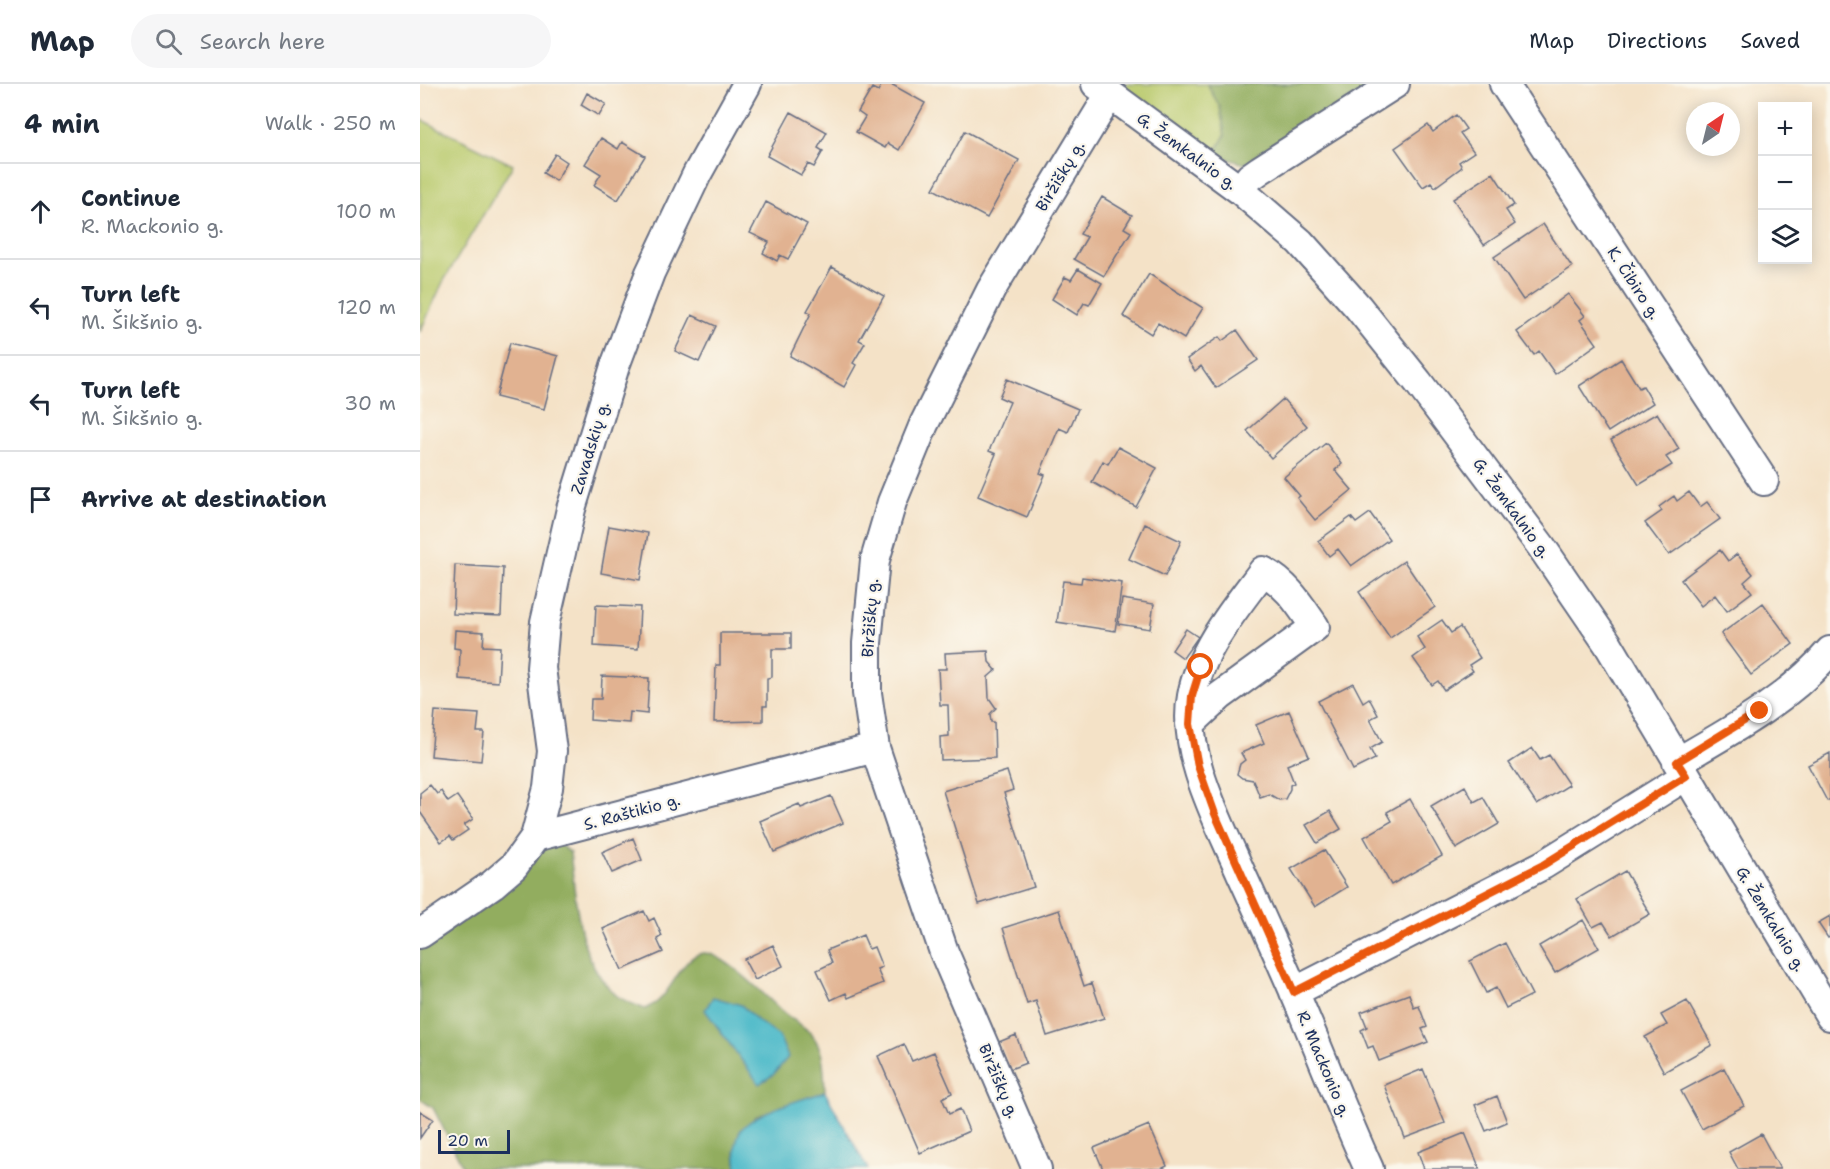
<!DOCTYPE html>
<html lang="en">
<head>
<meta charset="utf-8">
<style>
	body { margin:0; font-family:"Shantell Sans",sans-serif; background:#f6f6f7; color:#1f2937 }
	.controls { position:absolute; right:18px; top:18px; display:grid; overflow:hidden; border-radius:0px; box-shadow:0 3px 15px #0003 }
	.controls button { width:54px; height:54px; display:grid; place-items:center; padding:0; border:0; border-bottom:2px solid #e0e1e3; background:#fff; color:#1f2937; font:30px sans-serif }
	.compass { position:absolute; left:1266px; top:18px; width:54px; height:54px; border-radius:50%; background:#fff; box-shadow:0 3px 15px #0003; rotate:35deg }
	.scale { position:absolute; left:18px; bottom:15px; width:72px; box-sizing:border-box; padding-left:6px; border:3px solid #1b2f5e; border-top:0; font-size:16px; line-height:21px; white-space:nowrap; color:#1b2f5e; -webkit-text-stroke:4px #fbf7ec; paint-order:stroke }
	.stop { position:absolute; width:18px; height:18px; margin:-14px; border:4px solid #ea580c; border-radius:50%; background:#fff }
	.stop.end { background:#ea580c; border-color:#fff; box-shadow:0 2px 6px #0008 }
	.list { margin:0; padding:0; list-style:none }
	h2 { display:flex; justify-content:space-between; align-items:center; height:78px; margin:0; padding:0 24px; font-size:26px }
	h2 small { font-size:20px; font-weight:400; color:#747a83 }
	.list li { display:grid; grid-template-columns:39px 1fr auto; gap:18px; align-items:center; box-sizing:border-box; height:96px; padding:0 24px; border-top:2px solid #e0e1e3 }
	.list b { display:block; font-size:22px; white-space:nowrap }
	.list p { margin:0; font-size:20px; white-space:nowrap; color:#747a83 }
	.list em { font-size:20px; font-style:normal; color:#747a83 }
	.icon { flex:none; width:33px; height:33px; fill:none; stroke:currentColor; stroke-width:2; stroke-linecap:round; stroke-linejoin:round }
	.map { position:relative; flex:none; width:1410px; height:1085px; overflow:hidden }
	header { display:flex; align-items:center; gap:36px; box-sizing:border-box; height:84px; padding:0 30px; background:#fff; border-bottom:2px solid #e0e1e3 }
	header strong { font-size:28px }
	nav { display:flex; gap:33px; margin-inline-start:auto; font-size:21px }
	.search { width:420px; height:54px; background:#f6f6f7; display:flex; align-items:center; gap:15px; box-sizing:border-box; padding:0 21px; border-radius:33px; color:#747a83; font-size:22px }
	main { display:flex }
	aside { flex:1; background:#fff }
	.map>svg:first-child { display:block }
	.green { fill:#b8c96b; stroke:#6a7c64; stroke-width:1.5 }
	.forest { fill:#92ad5f; stroke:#566e5e; stroke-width:1.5 }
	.water { fill:#4ebac9; stroke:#347494; stroke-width:1.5 }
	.building { fill:#e1b291 }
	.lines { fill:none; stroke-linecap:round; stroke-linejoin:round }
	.minor-casing { stroke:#676e83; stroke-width:32 }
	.minor { stroke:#fff; stroke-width:28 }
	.route { stroke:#ea580c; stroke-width:8 }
	.labels { text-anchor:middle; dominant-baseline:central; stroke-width:4.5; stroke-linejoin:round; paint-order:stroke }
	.street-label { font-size:16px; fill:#1b2f5e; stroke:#fbf7ec }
</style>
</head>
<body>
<header>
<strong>Map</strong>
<div class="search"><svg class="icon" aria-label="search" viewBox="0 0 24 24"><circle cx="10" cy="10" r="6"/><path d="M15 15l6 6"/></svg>Search here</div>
<nav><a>Map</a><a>Directions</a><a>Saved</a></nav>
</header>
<main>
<aside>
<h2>4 min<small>Walk · 250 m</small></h2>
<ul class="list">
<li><svg class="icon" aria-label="ahead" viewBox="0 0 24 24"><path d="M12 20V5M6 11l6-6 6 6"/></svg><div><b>Continue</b><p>R. Mackonio g.</p></div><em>100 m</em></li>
<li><svg class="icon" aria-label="left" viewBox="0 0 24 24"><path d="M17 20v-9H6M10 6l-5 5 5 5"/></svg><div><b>Turn left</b><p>M. Šikšnio g.</p></div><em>120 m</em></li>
<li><svg class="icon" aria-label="left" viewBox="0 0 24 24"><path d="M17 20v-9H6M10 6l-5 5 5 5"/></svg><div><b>Turn left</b><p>M. Šikšnio g.</p></div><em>30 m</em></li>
<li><svg class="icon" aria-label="arrive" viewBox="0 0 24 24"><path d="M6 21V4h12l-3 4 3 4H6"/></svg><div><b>Arrive at destination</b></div></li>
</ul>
</aside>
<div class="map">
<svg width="1410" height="1085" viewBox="0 0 1410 1085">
	<rect width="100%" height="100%" fill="#fbf7ec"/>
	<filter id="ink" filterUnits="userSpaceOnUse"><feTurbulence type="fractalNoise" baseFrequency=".0167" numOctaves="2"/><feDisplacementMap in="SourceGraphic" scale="12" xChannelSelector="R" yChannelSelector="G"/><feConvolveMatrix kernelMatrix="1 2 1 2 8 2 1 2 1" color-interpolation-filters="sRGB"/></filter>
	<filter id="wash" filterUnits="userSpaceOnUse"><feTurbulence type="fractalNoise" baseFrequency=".008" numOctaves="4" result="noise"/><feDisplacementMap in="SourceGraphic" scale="24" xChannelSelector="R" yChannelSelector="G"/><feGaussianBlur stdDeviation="1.35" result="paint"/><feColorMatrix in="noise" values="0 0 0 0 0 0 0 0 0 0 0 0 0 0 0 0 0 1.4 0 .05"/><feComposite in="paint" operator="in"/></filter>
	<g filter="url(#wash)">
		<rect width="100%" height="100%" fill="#f4e2c7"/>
		<path class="green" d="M695 0H787L800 23 805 51 794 71Z
			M0 35 93 81 23 198 0 248Z"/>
		<path class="forest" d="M787 0H955L825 80 794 71 805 51 800 23Z
			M139 760 150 769C157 819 156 875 196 911 203 917 216 921 225 925 228 923 233 921 237 918 252 907 263 871 283 869 304 868 347 914 363 928 372 936 385 942 392 951 405 966 404 989 405 1008L336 1032 315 1068 317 1085H44L13 1024 0 1015V864L84 805 125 761Z"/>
		<path class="water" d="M293 913 321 921 339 938 359 952 368 973 353 991 339 1000 285 926Z
			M405 1008 448 1085H317C316 1074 314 1063 318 1052 324 1030 384 1015 405 1008Z"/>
		<g id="blocks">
			<path class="building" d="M462 0H471L505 19 479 66 468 59 465 64 436 48 445 33 438 28 452 4 458 7Z
				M167 9 186 20 179 32 161 21Z
				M371 28 407 48 398 64 403 67 394 83 388 80 381 91 347 72Z
				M1036 31 1046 45 1040 49 1054 68 1039 78 1042 83 1015 103 1011 98 1003 103 975 64 1008 41 1013 48Z
				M545 47 599 76 567 134 513 105Z
				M181 54 198 65 202 58 225 72 198 116 174 101 181 90 165 80Z
				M135 70 147 78 136 97 123 89Z
				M1073 89 1094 121 1086 126 1095 140 1064 161 1033 115Z
				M682 113 712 131 704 144 711 148 684 192 654 175 667 153 660 150Z
				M346 118 387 140 368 175 360 171 357 177 343 169 349 158 330 149Z
				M1123 140 1152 183 1103 216 1074 173Z
				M412 183 464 212 439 256 445 259 433 279 436 281 424 303 370 272 391 229 387 227Z
				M658 185 682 199 669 221 664 219 657 231 632 215 645 193 651 196Z
				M729 190 783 224 764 255 738 239 731 250 703 232Z
				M1148 210 1165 232 1160 236 1177 260 1135 290 1119 267 1114 271 1097 248Z
				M272 231 296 242 279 278 255 267Z
				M817 246 838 276 796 304 781 282 775 287 767 275 799 253 802 257Z
				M90 259 138 272 124 325 76 313Z
				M1201 275 1219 304 1223 302 1233 319 1188 348 1159 302Z
				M587 295 658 325 648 348 639 344 620 389 625 391 607 433 558 412 576 370 569 367 590 318 579 313Z
				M863 315 887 342 851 374 827 347Z
				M1237 329 1259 365 1246 373 1252 381 1219 401 1191 356Z
				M906 359 922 380 915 386 932 406 895 436 877 414 880 412 864 393Z
				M698 363 737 384 716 423 672 398 683 377 688 380Z
				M1269 408 1280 423 1287 418 1300 435 1249 471 1225 439 1242 427 1239 423 1254 412 1257 417Z
				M950 429 969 455 931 482 918 465 909 472 898 457 931 433 936 439Z
				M725 440 761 457 745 492 709 475Z
				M189 442 228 449 220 496 181 489Z
				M1300 466 1308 477 1317 470 1333 490 1324 498 1332 508 1307 527 1295 511 1281 522 1261 496Z
				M984 477 1015 523 970 554 939 508Z
				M35 481 83 484 81 532 33 530Z
				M662 493 702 499 695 547 637 538 643 497 661 499Z
				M702 515 734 520 730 545 698 540Z
				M1343 519 1373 560 1331 591 1301 550Z
				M176 521 220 523 218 565 174 562Z
				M1022 536 1031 549 1040 543 1060 574 1049 581 1053 587 1024 606 1018 597 1012 601 993 574 1005 565 997 553Z
				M766 545 778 553 763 574 752 566Z
				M35 546 64 548 63 562 80 563 78 598 39 595 40 565 34 564Z
				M300 549H371V565H352V593L347 594V622H343V637L294 638 296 581H300Z
				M568 567 569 578 576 586 568 593 569 614 576 624 570 630 571 638H574L575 674 521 676 520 653 529 652 528 621H520L518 585H526L525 569Z
				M182 592 229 594 227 630 210 628 209 639 170 636 171 615H181Z
				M933 599 943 618 949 614 958 631 950 635 962 658 950 665 955 675 933 686 898 617Z
				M15 627 59 630 57 648H64L61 677 11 672Z
				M869 627 889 672 867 681 874 699 870 701V705L865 715 859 716 849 710 840 713 833 696 822 694 817 690 820 680 825 676 821 669 844 659 836 641Z
				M1112 664 1120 676 1129 671 1149 701 1117 721 1089 679Z
				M1410 669V715L1407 717 1388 681Z
				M587 687 593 706 584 709 614 803 559 820 523 707Z
				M10 701 17 710 21 707 28 718 37 712 53 735 44 741 48 746 33 756 30 752 21 758 0 728V709Z
				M1045 702 1054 718 1063 713 1079 740 1036 765 1011 722Z
				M411 712 423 739 354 768 340 737 379 720 381 724Z
				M990 715 1022 772 971 801 944 753 972 737 967 728Z
				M910 727 921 745 897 759 886 741Z
				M213 754 222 776 192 789 182 768Z
				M904 766 927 803 895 823 871 785Z
				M1205 787 1230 830 1192 852 1183 838 1173 843 1157 815Z
				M639 826 664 902 672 899 684 934 627 952 616 917 607 920 583 844Z
				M224 827 229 837 234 834 242 852 237 855 243 868 202 886 183 845Z
				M1410 832V853L1408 854 1398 839Z
				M1163 836 1179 864 1135 889 1119 862Z
				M443 851 449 865 454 863 462 883 457 885 463 899 428 914 426 909 411 916 397 886 412 879 407 866Z
				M1085 859 1112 911 1086 924 1076 904 1066 909 1050 877Z
				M353 861 363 882 335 896 324 875Z
				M989 910 994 924 999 922 1007 943 1002 945 1008 958 959 977 953 962 948 964 941 946 947 943 941 928Z
				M1267 917 1292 961 1244 988 1225 953 1247 941 1241 931Z
				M596 951 606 979 590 985 579 958Z
				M484 960 492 977 514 968 532 1009 522 1014 529 1030 540 1025 549 1047 500 1069 458 972Z
				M1304 984 1324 1022 1282 1045 1261 1007Z
				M1003 985 1025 1039 985 1054 964 1001Z
				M1077 1012 1087 1038 1066 1047 1055 1021Z
				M0 1027 13 1035 0 1054Z
				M729 1041 747 1082 741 1085H683L674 1064Z
				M1045 1049 1060 1085H1004L998 1068Z
				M1341 1050 1360 1085H1318L1309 1068Z"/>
		</g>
	</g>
	<g filter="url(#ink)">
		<use href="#blocks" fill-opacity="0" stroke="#676e83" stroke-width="1.5"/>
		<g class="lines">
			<g class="minor-casing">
				<path id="minor" d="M676 0 820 106 880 158 938 223 998 298 1121 462 1188 560 1410 932
					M1084 0 1344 397
					M820 106 830 93 840 86 975 0
					M770 640 800 612 895 543C879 520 868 501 843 487 816 523 780 566 772 612 761 669 799 738 821 789 839 828 856 866 873 905 899 965 922 1026 949 1085
					M1257 678C1311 647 1369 615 1410 567
					M115 753 128 704 132 667 121 584 125 538 151 425 195 282 230 189 277 90 327 0
					M0 850 73 800 94 782 115 753 455 664
					M874 908 1123 781 1266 692
					M617 1085 524 868 455 664 447 609V559L455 476 472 418 504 340 571 206 690 10"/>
			</g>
			<use href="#minor" class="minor"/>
		</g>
	</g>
	<g class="lines" filter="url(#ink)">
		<path class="route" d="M781 583 772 612 770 640 778 682 795 730 874 908 1123 781 1266 692 1257 678 1340 627"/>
	</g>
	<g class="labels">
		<g class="street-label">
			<text transform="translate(767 67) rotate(36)">G. Žemkalnio g.</text>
			<text transform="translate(640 92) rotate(-59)">Biržiškų g.</text>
			<text transform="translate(1214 199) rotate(57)">K. Čibiro g.</text>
			<text transform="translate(170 364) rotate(-73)">Zavadskių g.</text>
			<text transform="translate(1092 424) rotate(54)">G. Žemkalnio g.</text>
			<text transform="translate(450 534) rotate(-86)">Biržiškų g.</text>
			<text transform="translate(212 728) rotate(-15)">S. Raštikio g.</text>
			<text transform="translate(1351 835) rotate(59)">G. Žemkalnio g.</text>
			<text transform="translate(904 980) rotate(67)">R. Mackonio g.</text>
			<text transform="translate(579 997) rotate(67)">Biržiškų g.</text>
		</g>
	</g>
</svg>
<div class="controls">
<button>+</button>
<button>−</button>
<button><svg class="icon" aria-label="layers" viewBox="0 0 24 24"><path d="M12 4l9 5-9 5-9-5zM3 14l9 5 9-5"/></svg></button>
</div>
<svg class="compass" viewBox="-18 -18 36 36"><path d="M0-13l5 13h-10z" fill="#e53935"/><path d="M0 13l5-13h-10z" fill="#747a83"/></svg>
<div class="scale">20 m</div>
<div class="stop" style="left:781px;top:583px"></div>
<div class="stop end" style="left:1340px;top:627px"></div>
</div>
</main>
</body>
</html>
